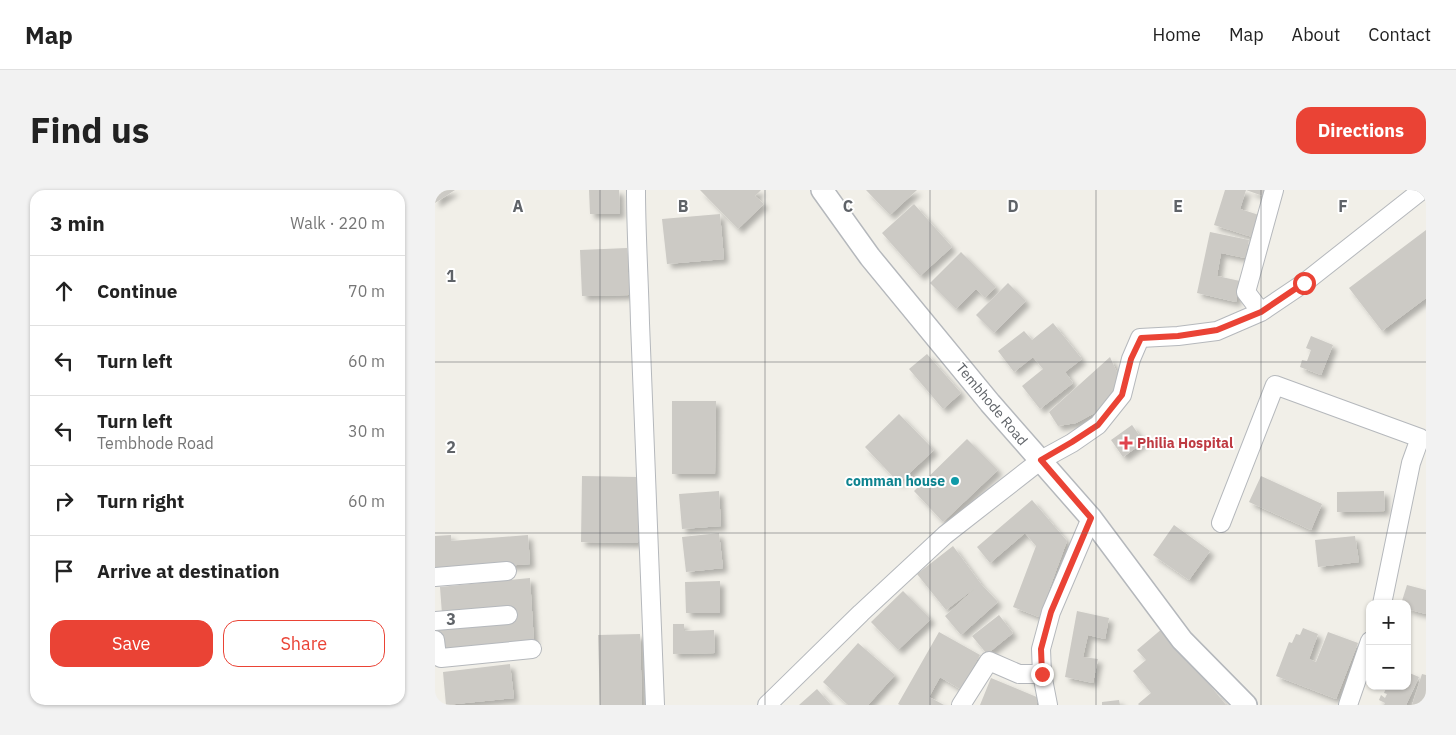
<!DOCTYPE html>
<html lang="en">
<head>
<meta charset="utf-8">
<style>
	body { margin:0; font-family:"IBM Plex Sans",sans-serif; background:#f2f2f2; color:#222 }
	.controls { position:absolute; right:15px; bottom:15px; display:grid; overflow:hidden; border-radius:10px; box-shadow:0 1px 4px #0004 }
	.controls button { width:45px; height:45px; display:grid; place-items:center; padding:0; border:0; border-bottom:1px solid #e0e0e0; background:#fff; color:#222; font:25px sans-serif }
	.stop { position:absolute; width:15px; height:15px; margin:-11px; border:4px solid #ea4335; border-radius:50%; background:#fff }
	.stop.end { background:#ea4335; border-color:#fff; box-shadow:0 1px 5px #0008 }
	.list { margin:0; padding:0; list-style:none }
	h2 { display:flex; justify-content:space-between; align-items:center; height:65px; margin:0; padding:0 20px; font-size:21px }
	h2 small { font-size:16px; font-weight:400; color:#767676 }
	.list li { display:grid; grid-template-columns:32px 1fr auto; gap:15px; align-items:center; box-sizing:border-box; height:70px; padding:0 20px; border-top:1px solid #e0e0e0 }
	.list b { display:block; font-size:19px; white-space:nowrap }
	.list p { margin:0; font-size:16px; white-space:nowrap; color:#767676 }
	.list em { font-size:16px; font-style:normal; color:#767676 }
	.actions { display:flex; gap:10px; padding:15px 20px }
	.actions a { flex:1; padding:11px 0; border:1px solid #ea4335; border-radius:15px; text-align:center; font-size:18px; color:#ea4335 }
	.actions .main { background:#ea4335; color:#fff }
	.icon { flex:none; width:28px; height:28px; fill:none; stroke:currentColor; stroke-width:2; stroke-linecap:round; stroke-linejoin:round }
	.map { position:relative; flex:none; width:991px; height:515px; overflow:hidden; border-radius:15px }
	header { display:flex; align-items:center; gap:30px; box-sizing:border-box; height:70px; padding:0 25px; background:#fff; border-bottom:1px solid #e0e0e0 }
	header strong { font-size:24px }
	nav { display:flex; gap:28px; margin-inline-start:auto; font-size:18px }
	.intro { display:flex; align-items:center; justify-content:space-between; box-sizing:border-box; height:120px; padding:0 30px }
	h1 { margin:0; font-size:35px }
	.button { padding:12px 22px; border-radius:15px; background:#ea4335; color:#fff; font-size:18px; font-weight:700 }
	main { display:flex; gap:30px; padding:0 30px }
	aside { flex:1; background:#fff; border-radius:15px; box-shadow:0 1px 4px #0004 }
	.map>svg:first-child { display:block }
	.building { fill:#cccac5; filter:url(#shadow) }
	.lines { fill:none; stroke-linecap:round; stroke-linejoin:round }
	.minor-casing { stroke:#b5b8bc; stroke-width:20 }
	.tertiary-casing { stroke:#b5b8bc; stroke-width:24 }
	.minor { stroke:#fff; stroke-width:18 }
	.tertiary { stroke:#fff; stroke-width:21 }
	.route { stroke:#ea4335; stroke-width:6 }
	.grid { fill:none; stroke:#5f6368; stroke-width:1; stroke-opacity:0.55 }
	.health-dot { fill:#e0444e; stroke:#fff; stroke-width:2 }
	.culture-dot { fill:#0f9aa8; stroke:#fff; stroke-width:2 }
	.labels { text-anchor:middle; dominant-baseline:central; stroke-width:4; stroke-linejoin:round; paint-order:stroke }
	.street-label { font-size:14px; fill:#5f6368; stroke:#fff }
	.health-label { font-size:14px; font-weight:bold; fill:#be3a42; stroke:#fff; text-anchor:start }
	.culture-label { font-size:14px; font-weight:bold; fill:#0d838f; stroke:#fff; text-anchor:end }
	.grid-label { font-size:16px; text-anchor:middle; font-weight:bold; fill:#5f6368; stroke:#fff; stroke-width:4; stroke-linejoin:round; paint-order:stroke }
</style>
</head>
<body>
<header>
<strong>Map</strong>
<nav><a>Home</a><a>Map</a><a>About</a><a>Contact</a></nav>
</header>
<div class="intro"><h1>Find us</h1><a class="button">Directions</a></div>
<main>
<aside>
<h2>3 min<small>Walk · 220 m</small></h2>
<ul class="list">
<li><svg class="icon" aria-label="ahead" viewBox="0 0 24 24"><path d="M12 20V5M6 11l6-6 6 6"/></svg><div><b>Continue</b></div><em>70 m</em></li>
<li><svg class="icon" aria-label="left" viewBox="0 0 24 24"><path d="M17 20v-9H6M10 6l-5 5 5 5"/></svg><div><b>Turn left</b></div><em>60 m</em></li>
<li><svg class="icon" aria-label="left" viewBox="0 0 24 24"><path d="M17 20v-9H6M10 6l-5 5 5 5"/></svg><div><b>Turn left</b><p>Tembhode Road</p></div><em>30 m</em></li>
<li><svg class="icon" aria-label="right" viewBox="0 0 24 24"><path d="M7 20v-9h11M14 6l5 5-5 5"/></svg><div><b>Turn right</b></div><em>60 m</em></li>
<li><svg class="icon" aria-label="arrive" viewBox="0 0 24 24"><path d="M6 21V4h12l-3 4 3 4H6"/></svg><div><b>Arrive at destination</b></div></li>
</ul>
<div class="actions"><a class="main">Save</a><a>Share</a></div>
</aside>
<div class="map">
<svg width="991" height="515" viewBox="0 0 991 515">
	<defs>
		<filter id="shadow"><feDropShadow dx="4.5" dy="4.5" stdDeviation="2.5" flood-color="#0004"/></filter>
	</defs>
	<rect width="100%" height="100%" fill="#f1efe8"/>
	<path class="building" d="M0 0H20L0 13Z
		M154 0H184L185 24H155Z
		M265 0H326L320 6 329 14 303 39Z
		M431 0H482L455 25Z
		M790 0H830L828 6 811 0 805 19 824 25 817 47 779 35Z
		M479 14 517 57 485 86 447 43Z
		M285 24 289 69 232 74 227 29Z
		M991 40V108L947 141 914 98Z
		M775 42 814 50 810 68 786 63 782 86 805 91 801 112 762 103Z
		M192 58 194 105 147 106 145 60Z
		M526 62 561 97 550 108 541 99 521 119 495 93Z
		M573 93 591 111 559 143 541 125Z
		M618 133 647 169 630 182 638 193 605 219 587 196 608 179 598 167 579 182 563 161 589 141 597 150Z
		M876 146 898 155 886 185 865 177 867 170 872 171 876 160 871 158Z
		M492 164 526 203 508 219 474 179Z
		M675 167 683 185 681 200 667 219 641 233 623 236 614 222Z
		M237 211H281L280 284H237Z
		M464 224 499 260 464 293 430 257Z
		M697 235 709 252 688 267 676 250Z
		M532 249 563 280 508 332 479 301Z
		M147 286 204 287 203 353 146 352Z
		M826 286 887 314 876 340 814 312Z
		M284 301 286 336 247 339 244 304Z
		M949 301 950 321 902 322V302Z
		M597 310 632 351 604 427 578 417 601 356 590 343 555 373 542 357Z
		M739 335 775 361 754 390 718 365Z
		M284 343 288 378 251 382 247 347Z
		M16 345V351L93 345 95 374 0 381V346Z
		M920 346 924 372 883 377 880 350Z
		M518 356 546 394 563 412 526 445 510 426 544 395 511 420 482 384Z
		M95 388 99 453 5 464 1 436 82 429 81 418 7 424 5 397Z
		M285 391V423H251L250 392Z
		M972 395 991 400V424L972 419V414H966Z
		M468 401 496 429 463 460 436 432Z
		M642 421 674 428 670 449 653 445 648 467 663 469 658 493 630 487Z
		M564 425 578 443 552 464 537 446Z
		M238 434H249V441L279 440 280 463 238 464Z
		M728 438 791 515H704L703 514 716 503 698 481 711 470 702 460Z
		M868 438 883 444 874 469 881 472 893 442 923 453 901 509 841 486 854 452 857 453 861 444 865 445Z
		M504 442 545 465 525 499 505 487 494 507 509 515H465L463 514Z
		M205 444 207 515H165L163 445Z
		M423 453 460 485 433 515H413L388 492Z
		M75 474 79 508 11 515 8 482Z
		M972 482 984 487 971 515H949L950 513 944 510 946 505 950 508 952 504 949 503 952 496H972Z
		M987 484 991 485V515H977Z
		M556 488 604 508 601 515H545Z
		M382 499 396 515H364Z
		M684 510 685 515H667V512Z"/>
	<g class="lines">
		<g class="minor-casing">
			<path id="minor" d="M201 0C201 44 204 88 205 133 209 260 214 387 220 515
				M826 122 811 102 839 0
				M786 333 840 195 985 248 976 273 947 414
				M0 387 72 381
				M0 431 73 425
				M0 450 2 466 6 468 97 459
				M332 515 426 423 510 345 606 270 637 253 663 235 687 205 696 169 705 148 743 146 782 141 826 122 869 93 987 0
				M526 515 554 471 584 484H607
				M613 515 607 484 606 459 616 422 656 328
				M913 515 935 451"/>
		</g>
		<g class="tertiary-casing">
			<path id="tertiary" d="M387 0 435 67 555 213 656 328 747 450 811 515"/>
		</g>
		<use href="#minor" class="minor"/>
		<use href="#tertiary" class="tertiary"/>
	</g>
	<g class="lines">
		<path class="route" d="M607 484 606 459 616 422 656 328 606 270 637 252 663 235 687 205 696 169 706 148 743 146 782 140 826 122 869 93"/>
	</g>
	<path class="grid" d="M165 0V515M330 0V515M495 0V515M661 0V515M826 0V515M0 172H991M0 343H991"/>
	<path class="health-dot" d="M688.5 245.5h5v5h5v5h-5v5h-5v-5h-5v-5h5z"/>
	<circle class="culture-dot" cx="520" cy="291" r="5"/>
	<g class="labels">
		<g class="street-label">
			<text transform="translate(557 214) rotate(50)">Tembhode Road</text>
		</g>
		<g class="health-label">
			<text x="702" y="253">Philia Hospital</text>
		</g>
		<g class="culture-label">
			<text x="510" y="291">comman house</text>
		</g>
	</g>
	<g class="grid-label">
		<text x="83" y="22">A</text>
		<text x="248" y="22">B</text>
		<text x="413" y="22">C</text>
		<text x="578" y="22">D</text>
		<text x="743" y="22">E</text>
		<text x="908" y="22">F</text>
		<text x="16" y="92">1</text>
		<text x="16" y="263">2</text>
		<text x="16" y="435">3</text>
	</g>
</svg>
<div class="controls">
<button>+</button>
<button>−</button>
</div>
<div class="stop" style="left:869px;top:93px"></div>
<div class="stop end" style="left:607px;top:484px"></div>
</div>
</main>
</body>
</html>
